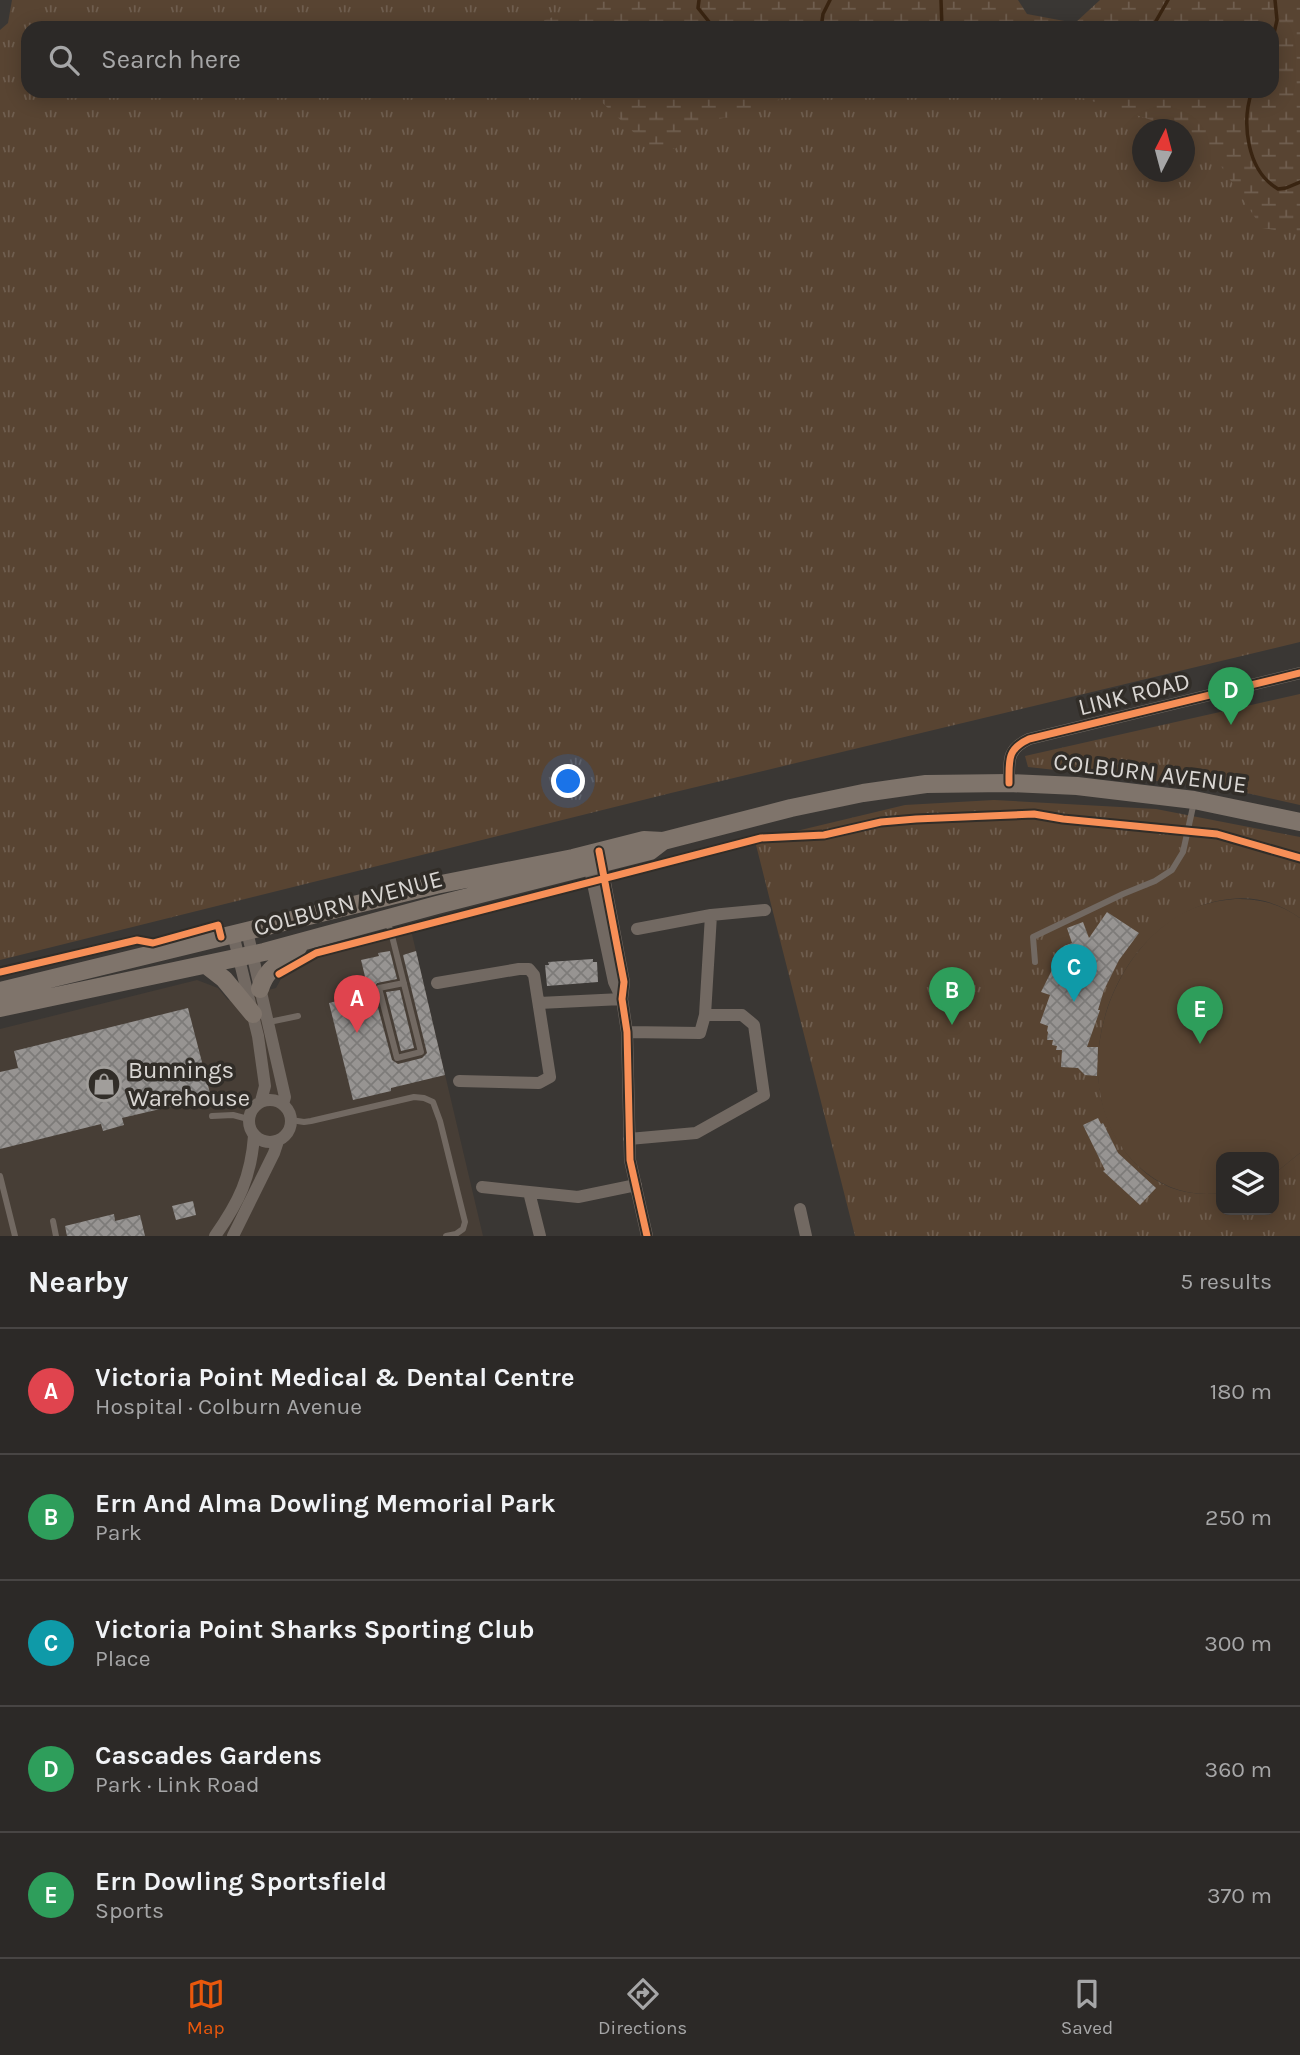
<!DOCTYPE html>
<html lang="en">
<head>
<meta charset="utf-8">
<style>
	body { margin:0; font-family:Karla,sans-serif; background:#383533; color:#f1f3f6 }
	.controls { position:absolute; right:21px; bottom:21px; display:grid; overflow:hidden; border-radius:14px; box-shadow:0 4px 18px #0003 }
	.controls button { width:63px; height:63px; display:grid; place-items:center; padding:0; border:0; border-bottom:2px solid #484544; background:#2c2927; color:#f1f3f6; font:35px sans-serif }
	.compass { position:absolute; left:1132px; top:119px; width:63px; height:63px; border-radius:50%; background:#2c2927; box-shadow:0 4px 18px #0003; rotate:6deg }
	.you { position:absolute; left:569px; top:782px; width:24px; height:24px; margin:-18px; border:5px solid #fff; border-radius:50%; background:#1a73e8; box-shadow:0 0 0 10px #1a73e833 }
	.badge { display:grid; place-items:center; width:46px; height:46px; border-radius:50%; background:#ea580c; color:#fff; font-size:23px; font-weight:700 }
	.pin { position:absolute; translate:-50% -58px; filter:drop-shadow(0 2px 4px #0008) }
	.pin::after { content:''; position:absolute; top:37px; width:24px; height:21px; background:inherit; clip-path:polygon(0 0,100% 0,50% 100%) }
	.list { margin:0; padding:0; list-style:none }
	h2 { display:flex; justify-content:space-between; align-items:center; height:91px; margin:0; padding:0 28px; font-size:30px }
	h2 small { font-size:23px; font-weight:400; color:#a6a6a7 }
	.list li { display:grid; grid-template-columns:46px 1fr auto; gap:21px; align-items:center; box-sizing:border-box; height:126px; padding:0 28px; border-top:2px solid #484544 }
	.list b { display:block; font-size:26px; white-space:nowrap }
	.list p { margin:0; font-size:23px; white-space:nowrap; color:#a6a6a7 }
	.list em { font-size:23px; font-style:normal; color:#a6a6a7 }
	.icon { flex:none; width:38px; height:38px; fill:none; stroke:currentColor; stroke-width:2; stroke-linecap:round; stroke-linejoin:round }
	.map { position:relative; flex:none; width:1300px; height:1236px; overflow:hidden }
	.search { position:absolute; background:#2c2927; box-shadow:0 4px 18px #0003; left:21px; right:21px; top:21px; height:77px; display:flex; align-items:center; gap:18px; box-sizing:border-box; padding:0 24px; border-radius:21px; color:#a6a6a7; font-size:26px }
	.sheet { height:721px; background:#2c2927 }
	nav { display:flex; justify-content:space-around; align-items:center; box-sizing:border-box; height:98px; border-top:2px solid #484544; background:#2c2927; font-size:19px; color:#a6a6a7 }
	nav a { display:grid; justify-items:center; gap:4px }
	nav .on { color:#ea580c }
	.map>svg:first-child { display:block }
	.built { fill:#473e36 }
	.grass { fill:#584432 }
	.wetland { fill:url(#wetland-marsh); fill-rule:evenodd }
	.park { fill:url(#park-tufts) }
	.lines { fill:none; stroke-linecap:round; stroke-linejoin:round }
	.stream { stroke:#392411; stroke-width:3.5 }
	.building { fill:url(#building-cross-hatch) }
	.lane { stroke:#726962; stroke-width:6 }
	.street { stroke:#726962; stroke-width:12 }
	.secondary { stroke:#7f746b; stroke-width:18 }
	.cycleway-casing { stroke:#312d28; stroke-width:11 }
	.cycleway { stroke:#f78f57; stroke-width:7 }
	.labels { text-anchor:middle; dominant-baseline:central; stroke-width:7; stroke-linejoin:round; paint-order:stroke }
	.street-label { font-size:24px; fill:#d9d6d3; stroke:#312d28 }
	.poi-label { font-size:24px; fill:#d9d6d3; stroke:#312d28; text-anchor:start }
</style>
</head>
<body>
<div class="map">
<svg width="1300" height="1236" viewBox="0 0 1300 1236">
	<defs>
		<pattern id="wetland-marsh" width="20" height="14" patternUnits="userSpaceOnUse" patternTransform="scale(1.75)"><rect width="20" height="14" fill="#584432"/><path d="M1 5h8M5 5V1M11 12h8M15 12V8" fill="none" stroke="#6f5e4f"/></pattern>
		<pattern id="park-tufts" width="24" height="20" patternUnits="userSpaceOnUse" patternTransform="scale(1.75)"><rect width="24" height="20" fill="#584432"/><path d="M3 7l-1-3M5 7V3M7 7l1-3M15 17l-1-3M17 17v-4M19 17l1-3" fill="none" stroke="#6f5e4f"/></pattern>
		<pattern id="building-cross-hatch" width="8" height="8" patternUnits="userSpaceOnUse" patternTransform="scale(1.75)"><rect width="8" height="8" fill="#979492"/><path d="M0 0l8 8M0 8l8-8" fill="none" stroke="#7d7b79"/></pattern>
	</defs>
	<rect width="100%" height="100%" fill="#3a3734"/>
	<path class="built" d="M411 930 483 1236H0V1029L197 980 218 988 228 1000 276 988 282 977 304 963 341 949Z"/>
	<path class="grass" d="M1235 899C1260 899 1279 903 1300 918V1153L1274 1174V1157H1221V1193C1189 1197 1162 1188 1138 1166 1068 1101 1096 973 1170 921 1189 907 1211 901 1235 899Z"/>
	<path class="wetland" d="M545 0H1018L1027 14 1075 23 1100 0H1300V308L601 139 557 91H1272V28H533ZM1142 130H1184V172H1142Z"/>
	<path class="park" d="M12 0H607L525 26 523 28H28V91H536L546 97 566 91H590L650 148 675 149 705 121 754 113 796 91H1030L1082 98 1180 129 1142 130V172H1184L1185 132 1209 148 1262 228 1300 234V642L671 793 0 960V30L8 23Z
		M1300 694V805L1229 789 1028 767 1025 756Z
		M994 800 1156 809 1300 837V918C1279 903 1256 896 1230 899 1113 911 1052 1085 1139 1167 1162 1189 1190 1197 1221 1193V1210H1274V1174L1300 1153V1236H855L755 841 905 805Z"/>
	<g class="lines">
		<path class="stream" d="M699 0 698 8 714 28
			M941 0 942 28
			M821 28 823 14 830 0
			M1152 28 1168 0
			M1272 42 1277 20 1275 0
			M1252 91C1241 123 1247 171 1278 189L1286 188 1300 182"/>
	</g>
	<path class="building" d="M1107 912 1139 933 1119 960 1104 990 1098 1010H1100L1087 1047H1098L1097 1076 1085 1075 1078 1068 1061 1067 1062 1050H1056L1057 1046 1052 1045 1053 1040H1047L1048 1032 1047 1031 1048 1026 1040 1023 1050 995 1041 992 1064 946 1072 943 1067 928 1083 922 1089 938Z
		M390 951 397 979 377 983 373 989 392 1060 398 1064 422 1058 427 1053 403 955 416 951 445 1075 391 1088V1091L353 1100 329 1003 369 993 361 960 379 956 378 953Z
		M593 959V962H597L598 982 547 986 545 965H549L548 962Z
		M400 990 414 1048 401 1051 386 992Z
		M188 1008 211 1097 122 1118 124 1125 103 1131 101 1124 0 1149V1072L18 1068 14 1051Z
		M1098 1118 1101 1124 1103 1123 1118 1153 1156 1188 1140 1205 1103 1171 1105 1170 1083 1125Z
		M193 1201 196 1215 176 1220 172 1206Z
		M114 1214 115 1221 140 1215 145 1236H67L65 1226Z"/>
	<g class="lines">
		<path class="lane" d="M387 921 391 932 421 1052 397 1058 379 988 404 983
			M1035 962 1033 937 1123 894 1155 881 1172 870 1183 852 1194 802
			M269 1022 298 1016
			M212 1116 233 1115 248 1119
			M291 1120 304 1122 311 1121 414 1097 424 1098 433 1102 440 1121 465 1222 463 1229 456 1234 446 1236
			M0 1176 15 1236
			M53 1221 56 1236"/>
		<path class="street" d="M1009 783C1009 760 1007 749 1029 739L1300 673
			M600 856 624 982 622 999 627 1032 630 1160 647 1236
			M588 860 614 982 622 999
			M637 929 711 915 765 910
			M247 931 285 1097 283 1104
			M233 934 258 1036 265 1086 261 1101
			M437 983 519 969H529L534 975 550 1077 539 1083 459 1081
			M539 1003 622 999
			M627 1032 700 1033 705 1015 711 915
			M249 1121a21 21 0 1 1 42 0a21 21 0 1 1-42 0Z
			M629 1139 696 1133 764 1095 754 1025 742 1015H705
			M482 1187 578 1197 636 1185
			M529 1192 540 1236
			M800 1209 806 1236
			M215 1236C239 1202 251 1177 254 1136
			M233 1236 274 1153 278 1141"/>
		<path class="secondary" d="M206 965 224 979 253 1014
			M260 989C269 959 293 963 300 943
			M0 991 436 885 573 858 644 840 663 841 791 808 863 793 926 784 1009 783 1077 786 1194 800 1300 822
			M0 1008 264 952 437 905 650 851 663 841"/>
		<g class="cycleway-casing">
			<path id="cycleway" d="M1009 783C1009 760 1007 749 1029 739L1300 673
				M599 851 624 982 622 999 627 1032 630 1160 647 1236
				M0 972 137 940 153 943 218 925 221 937
				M279 974 316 953 761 838 824 835 881 822 916 819 1034 814 1063 819 1217 834 1300 858"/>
		</g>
		<use href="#cycleway" class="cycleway"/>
	</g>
	<defs>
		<g id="shop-ring" transform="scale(1.75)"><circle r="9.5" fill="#312d28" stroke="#a19e9b" stroke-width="1.5"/><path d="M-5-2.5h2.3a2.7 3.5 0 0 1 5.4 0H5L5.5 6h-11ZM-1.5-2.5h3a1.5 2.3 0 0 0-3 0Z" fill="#a19e9b"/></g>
	</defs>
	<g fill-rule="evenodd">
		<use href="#shop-ring" x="104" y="1084"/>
	</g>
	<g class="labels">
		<g class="street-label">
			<text transform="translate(1134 694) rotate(-14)">LINK ROAD</text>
			<text transform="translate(1150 773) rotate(7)">COLBURN AVENUE</text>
			<text transform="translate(348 903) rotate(-15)">COLBURN AVENUE</text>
		</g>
		<g class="poi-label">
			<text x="128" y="1070">Bunnings<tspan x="128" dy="28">Warehouse</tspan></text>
		</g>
	</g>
</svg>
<div class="controls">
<button><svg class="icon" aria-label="layers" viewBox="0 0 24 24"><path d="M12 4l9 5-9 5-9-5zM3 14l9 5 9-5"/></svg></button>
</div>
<svg class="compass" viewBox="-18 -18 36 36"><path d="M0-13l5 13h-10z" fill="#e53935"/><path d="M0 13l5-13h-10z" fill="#a6a6a7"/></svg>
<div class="you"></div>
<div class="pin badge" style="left:357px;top:1033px;background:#e0444e">A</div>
<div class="pin badge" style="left:952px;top:1025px;background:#2e9e5b">B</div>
<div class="pin badge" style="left:1074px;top:1002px;background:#0f9aa8">C</div>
<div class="pin badge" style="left:1231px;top:725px;background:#2e9e5b">D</div>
<div class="pin badge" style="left:1200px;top:1044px;background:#2e9e5b">E</div>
<div class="search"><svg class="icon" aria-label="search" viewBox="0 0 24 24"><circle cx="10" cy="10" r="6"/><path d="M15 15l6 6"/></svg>Search here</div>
</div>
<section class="sheet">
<h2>Nearby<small>5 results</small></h2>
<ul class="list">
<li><span class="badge" style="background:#e0444e">A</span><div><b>Victoria Point Medical &amp; Dental Centre</b><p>Hospital · Colburn Avenue</p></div><em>180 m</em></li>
<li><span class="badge" style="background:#2e9e5b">B</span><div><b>Ern And Alma Dowling Memorial Park</b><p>Park</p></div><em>250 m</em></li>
<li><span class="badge" style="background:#0f9aa8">C</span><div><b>Victoria Point Sharks Sporting Club</b><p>Place</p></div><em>300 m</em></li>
<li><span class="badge" style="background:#2e9e5b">D</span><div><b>Cascades Gardens</b><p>Park · Link Road</p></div><em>360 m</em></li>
<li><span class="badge" style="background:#2e9e5b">E</span><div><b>Ern Dowling Sportsfield</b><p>Sports</p></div><em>370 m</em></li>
</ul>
</section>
<nav>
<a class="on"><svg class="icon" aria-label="map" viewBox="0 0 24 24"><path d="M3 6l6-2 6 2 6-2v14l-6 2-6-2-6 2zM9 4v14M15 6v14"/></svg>Map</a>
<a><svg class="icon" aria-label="directions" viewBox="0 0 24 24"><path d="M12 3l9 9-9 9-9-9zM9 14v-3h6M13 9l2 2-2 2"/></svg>Directions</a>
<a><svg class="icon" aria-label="saved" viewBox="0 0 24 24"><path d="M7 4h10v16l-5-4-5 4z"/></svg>Saved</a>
</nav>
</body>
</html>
